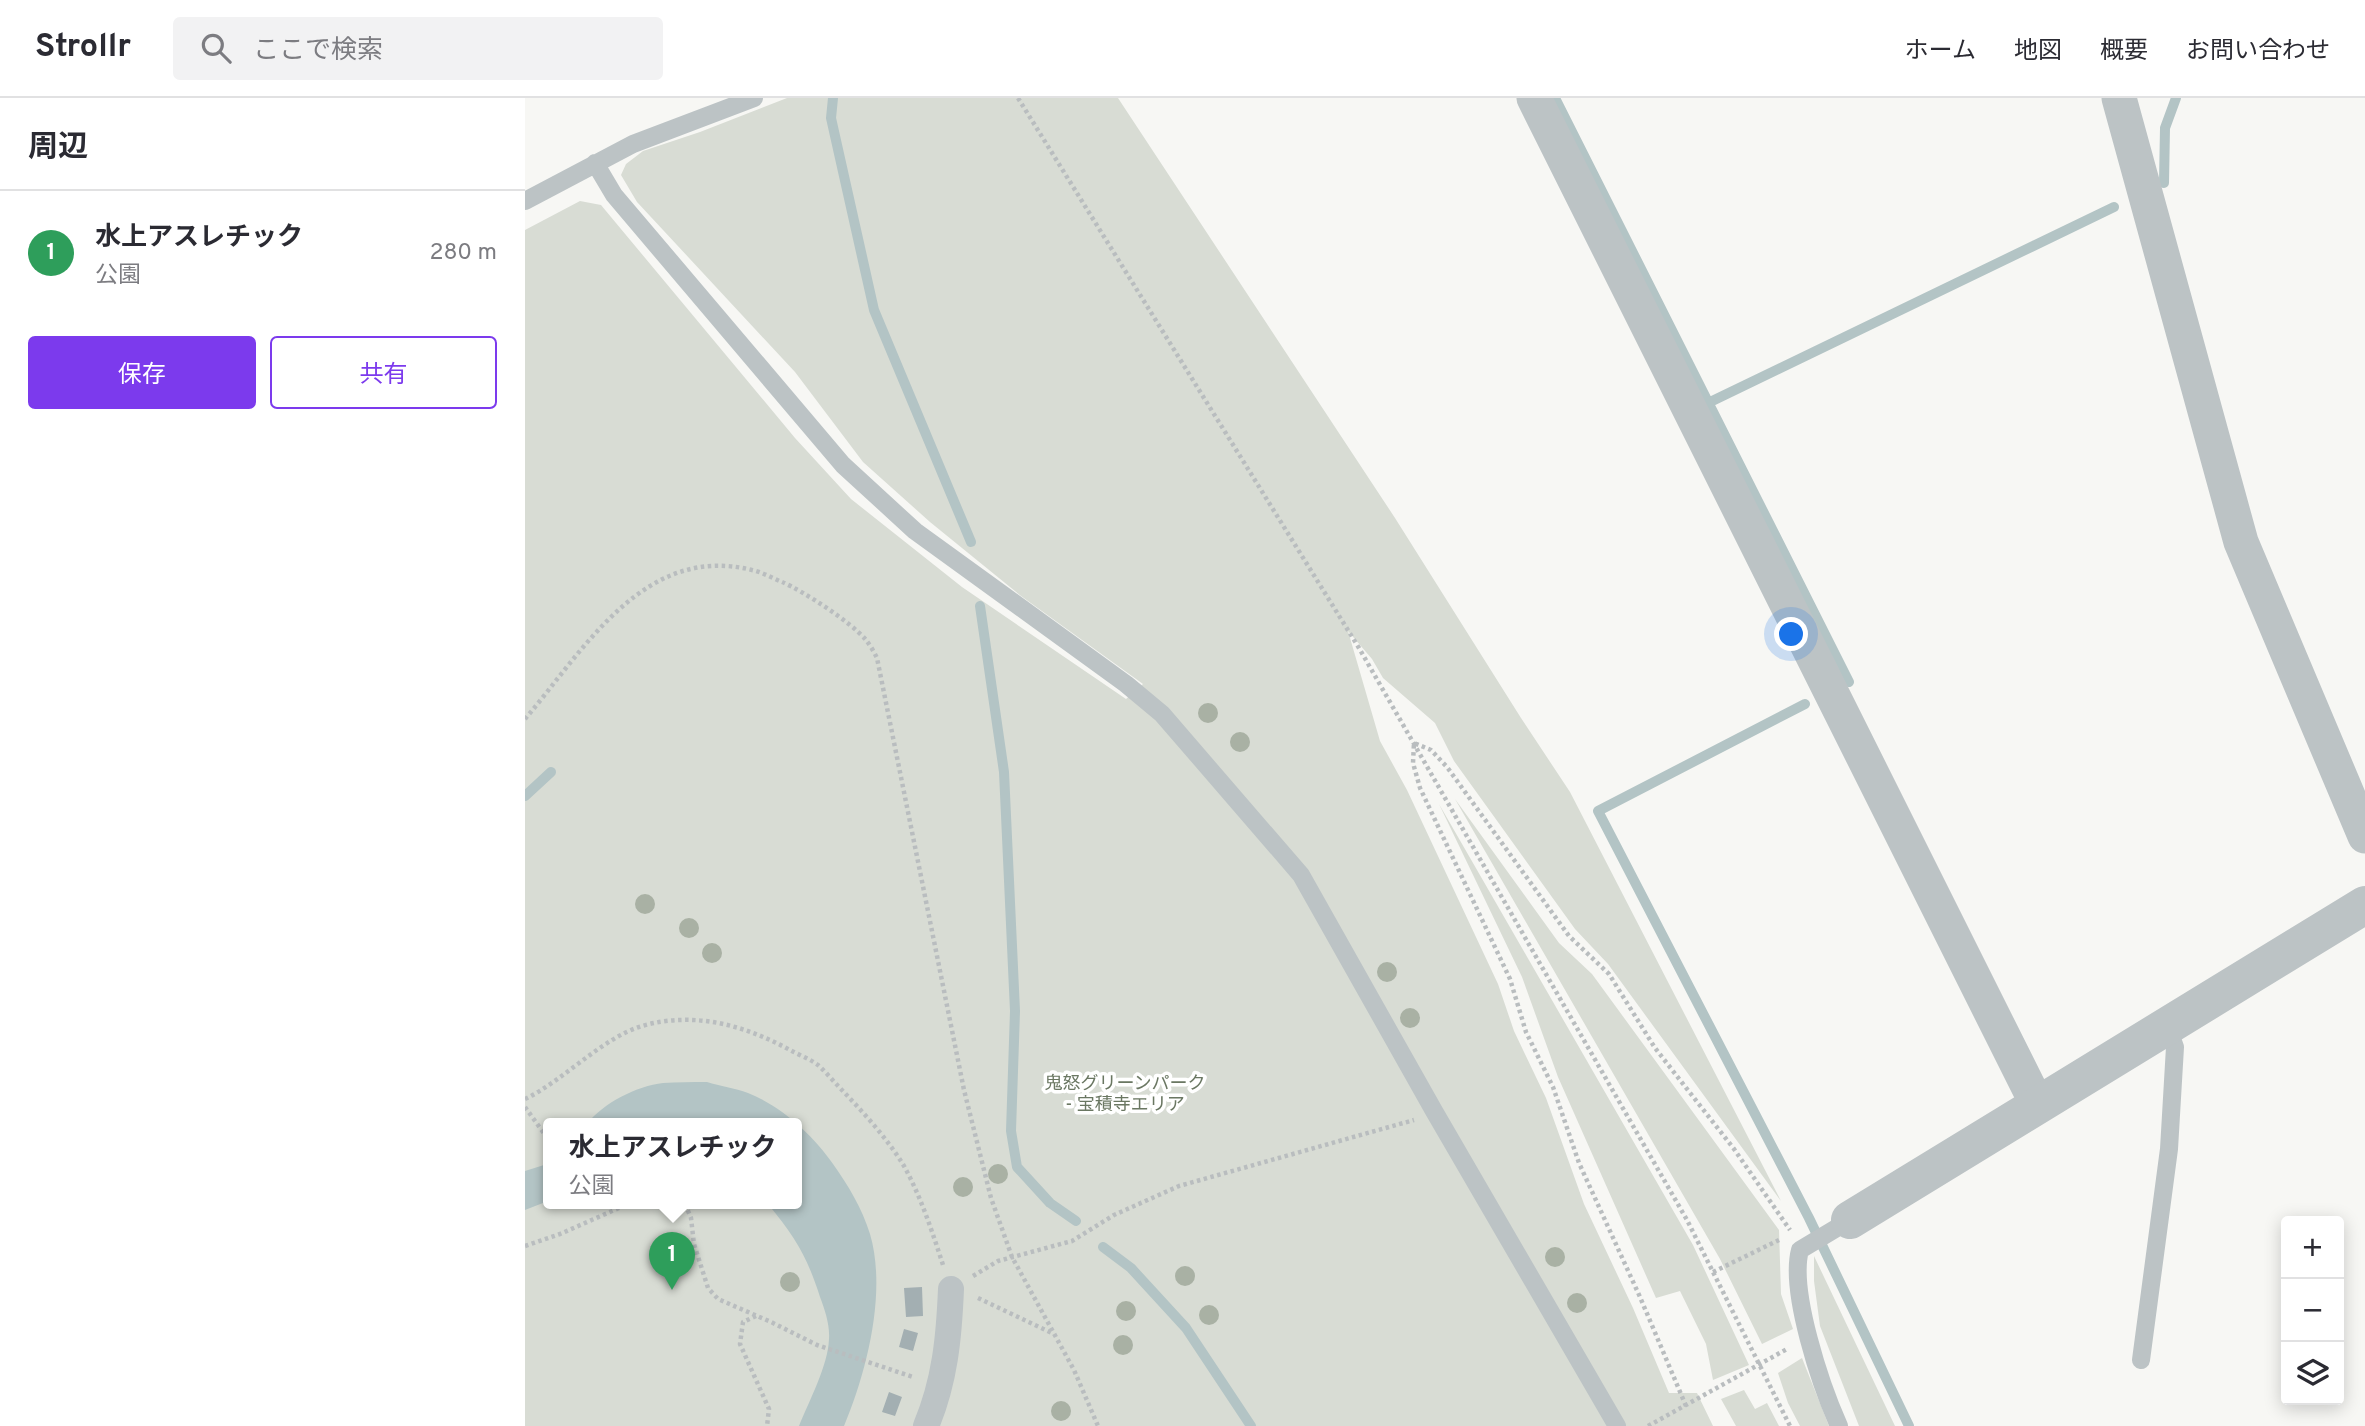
<!DOCTYPE html>
<html lang="ja">
<head>
<meta charset="utf-8">
<style>
	body { margin:0; font-family:Overpass,"Noto Sans JP",sans-serif; background:#f2f2f3; color:#2b2b33 }
	.controls { position:absolute; right:21px; bottom:21px; display:grid; overflow:hidden; border-radius:7px; box-shadow:0 4px 18px #0003 }
	.controls button { width:63px; height:63px; display:grid; place-items:center; padding:0; border:0; border-bottom:2px solid #e1e1e2; background:#fff; color:#2b2b33; font:35px sans-serif }
	.you { position:absolute; left:1267px; top:537px; width:24px; height:24px; margin:-18px; border:5px solid #fff; border-radius:50%; background:#1a73e8; box-shadow:0 0 0 10px #1a73e833 }
	.badge { display:grid; place-items:center; width:46px; height:46px; border-radius:50%; background:#7c3aed; color:#fff; font-size:23px; font-weight:700 }
	.pin { position:absolute; translate:-50% -58px; filter:drop-shadow(0 2px 4px #0008) }
	.pin::after { content:''; position:absolute; top:37px; width:24px; height:21px; background:inherit; clip-path:polygon(0 0,100% 0,50% 100%) }
	.popup { position:absolute; left:18px; top:1020px; width:259px; height:91px; box-sizing:border-box; display:grid; place-content:center; border-radius:7px; background:#fff; filter:drop-shadow(0 2px 5px #0005); font-size:23px; white-space:nowrap; color:#7c7c81 }
	.popup b { font-size:26px; color:#2b2b33 }
	.popup::after { content:''; position:absolute; left:50%; top:100%; margin-left:-14px; border:14px solid transparent; border-top-color:#fff }
	.list { margin:0; padding:0; list-style:none }
	h2 { display:flex; justify-content:space-between; align-items:center; height:91px; margin:0; padding:0 28px; font-size:30px }
	h2 small { font-size:23px; font-weight:400; color:#7c7c81 }
	.list li { display:grid; grid-template-columns:46px 1fr auto; gap:21px; align-items:center; box-sizing:border-box; height:126px; padding:0 28px; border-top:2px solid #e1e1e2 }
	.list b { display:block; font-size:26px; white-space:nowrap }
	.list p { margin:0; font-size:23px; white-space:nowrap; color:#7c7c81 }
	.list em { font-size:23px; font-style:normal; color:#7c7c81 }
	.actions { display:flex; gap:14px; padding:21px 28px }
	.actions a { flex:1; padding:16px 0; border:2px solid #7c3aed; border-radius:7px; text-align:center; font-size:24px; color:#7c3aed }
	.actions .main { background:#7c3aed; color:#fff }
	.icon { flex:none; width:38px; height:38px; fill:none; stroke:currentColor; stroke-width:2; stroke-linecap:round; stroke-linejoin:round }
	.map { position:relative; flex:none; width:1840px; height:1328px; overflow:hidden }
	header { display:flex; align-items:center; gap:42px; box-sizing:border-box; height:98px; padding:0 35px; background:#fff; border-bottom:2px solid #e1e1e2 }
	header strong { font-size:33px }
	nav { display:flex; gap:38px; margin-inline-start:auto; font-size:24px }
	.search { width:490px; height:63px; background:#f2f2f3; display:flex; align-items:center; gap:18px; box-sizing:border-box; padding:0 24px; border-radius:7px; color:#7c7c81; font-size:26px }
	main { display:flex }
	aside { flex:1; background:#fff }
	.map>svg:first-child { display:block }
	.green { fill:#d8dcd4; fill-rule:evenodd }
	.water { fill:#b3c4c5 }
	.lines { fill:none; stroke-linecap:round; stroke-linejoin:round }
	.stream { stroke:#b3c4c5; stroke-width:10 }
	.building { fill:#a3afb2 }
	.path { stroke:#b9bdbf; stroke-width:4.5; stroke-dasharray:3.5 3.5; stroke-linecap:butt }
	.service { stroke:#bcc3c5; stroke-width:18 }
	.pedestrian { stroke:#bcc3c5; stroke-width:26 }
	.minor { stroke:#bcc3c5; stroke-width:35 }
	.tertiary { stroke:#bcc3c5; stroke-width:38 }
	.tree { fill:#a9b1a4 }
	.labels { text-anchor:middle; dominant-baseline:central; stroke-width:7; stroke-linejoin:round; paint-order:stroke }
	.park-label { font-size:18px; fill:#6a7762; stroke:#fff }
</style>
</head>
<body>
<header>
<strong>Strollr</strong>
<div class="search"><svg class="icon" aria-label="search" viewBox="0 0 24 24"><circle cx="10" cy="10" r="6"/><path d="M15 15l6 6"/></svg>ここで検索</div>
<nav><a>ホーム</a><a>地図</a><a>概要</a><a>お問い合わせ</a></nav>
</header>
<main>
<aside>
<h2>周辺<small></small></h2>
<ul class="list">
<li><span class="badge" style="background:#2e9e5b">1</span><div><b>水上アスレチック</b><p>公園</p></div><em>280 m</em></li>
</ul>
<div class="actions"><a class="main">保存</a><a>共有</a></div>
</aside>
<div class="map">
<svg width="1840" height="1328" viewBox="0 0 1840 1328">
	<rect width="100%" height="100%" fill="#f7f7f4"/>
	<path class="green" d="M262 0H593L870 420 996 620 1045 694 1256 1103 1083 866 1050 831 929 663 910 625 858 580 847 561 823 533 855 643 882 692 973 886 989 933 1021 1000 1059 1106 1108 1210 1144 1295H1172L1188 1328H0V132L55 103 76 107 270 340 326 401 437 489 601 601 618 586 496 498 405 424 338 364 270 274 112 104 96 77 101 66 118 53 175 34ZM23 1026H271V1106H23Z
		M930 701 1034 845 1067 876 1254 1132 1256 1196 1268 1231 1237 1246 1195 1161Z
		M914 706 1168 1147 1224 1267 1188 1282 1181 1246 1155 1193 1131 1200 1033 979 997 879Z
		M1289 1158 1370 1328H1334L1295 1228 1289 1183Z
		M1277 1260 1304 1328H1275L1263 1305 1253 1275Z
		M1219 1292 1230 1311 1242 1305 1254 1328H1211L1196 1301Z"/>
	<path class="water" d="M182 984C195 988 210 990 223 995 256 1008 288 1037 308 1066 323 1087 337 1110 345 1136 362 1194 342 1273 319 1328H274C284 1303 303 1268 304 1241 305 1227 300 1212 295 1199 282 1158 270 1139 243 1106H271V1026H62C78 1005 112 988 138 985 152 984 167 984 182 984Z
		M23 1064V1103L0 1112V1073L19 1067Z"/>
	<g class="lines">
		<path class="stream" d="M308 0 306 20 349 212 446 444
			M1030 0 1324 584
			M1639 85 1640 30 1651 0
			M1183 305 1589 109
			M455 508 479 674 490 913 486 1033 492 1069 525 1105 551 1123
			M1280 606 1073 713 1284 1120 1384 1328
			M0 698 26 674
			M578 1149 606 1170 661 1230 726 1328"/>
	</g>
	<path class="building" d="M397 1189 398 1218 381 1219 379 1190Z
		M379 1231 393 1235 388 1253 374 1249Z
		M364 1294 377 1299 370 1318 357 1314Z"/>
	<g class="lines">
		<path class="path" d="M493 0 834 550 1162 1122 1265 1328
			M0 621C59 552 119 445 227 472 237 474 247 480 257 484 278 493 326 524 341 542 345 547 349 554 352 560L439 992 466 1100 487 1159 549 1272 573 1328
			M0 1001C38 983 77 940 117 928 169 913 219 927 265 952 274 957 285 961 293 967 301 974 308 983 315 990 338 1014 362 1040 379 1068 396 1099 407 1133 418 1167
			M0 1009 23 1041
			M160 1106 166 1120 169 1146 183 1190 193 1201 246 1224 292 1247 388 1279
			M0 1148 35 1136 103 1106
			M1188 1174 1254 1142
			M448 1178 473 1163 547 1143 589 1117 654 1088 889 1022
			M453 1200 527 1235
			M231 1218 218 1224 215 1246 244 1311 242 1328
			M1161 1308 1115 1199 1054 1065 1028 989 1001 934 985 881 895 690 888 665 889 645 906 652 922 669 1044 838 1084 876 1130 950 1209 1051 1265 1132
			M1123 1328 1262 1251"/>
		<path class="service" d="M70 65 89 97 318 367 390 433 601 586 637 616 776 777 909 1013 1092 1328
			M0 103 108 46 229 0
			M1616 1262 1644 1051 1650 949 1642 927
			M1314 1328C1296 1288 1264 1193 1275 1152L1325 1122"/>
		<path class="pedestrian" d="M401 1328C420 1283 424 1239 426 1191"/>
		<path class="minor" d="M1009 0 1512 1006
			M1594 0 1716 444 1840 738"/>
		<path class="tertiary" d="M1325 1122 1840 807"/>
	</g>
	<g class="tree">
		<circle cx="683" cy="615" r="10"/>
		<circle cx="715" cy="644" r="10"/>
		<circle cx="120" cy="806" r="10"/>
		<circle cx="164" cy="830" r="10"/>
		<circle cx="187" cy="855" r="10"/>
		<circle cx="862" cy="874" r="10"/>
		<circle cx="885" cy="920" r="10"/>
		<circle cx="473" cy="1076" r="10"/>
		<circle cx="438" cy="1089" r="10"/>
		<circle cx="1030" cy="1159" r="10"/>
		<circle cx="660" cy="1178" r="10"/>
		<circle cx="265" cy="1184" r="10"/>
		<circle cx="1052" cy="1205" r="10"/>
		<circle cx="601" cy="1213" r="10"/>
		<circle cx="684" cy="1217" r="10"/>
		<circle cx="598" cy="1247" r="10"/>
		<circle cx="536" cy="1313" r="10"/>
	</g>
	<g class="labels">
		<g class="park-label">
			<text x="600" y="986">鬼怒グリーンパーク<tspan x="600" dy="21">- 宝積寺エリア</tspan></text>
		</g>
	</g>
</svg>
<div class="controls">
<button>+</button>
<button>−</button>
<button><svg class="icon" aria-label="layers" viewBox="0 0 24 24"><path d="M12 4l9 5-9 5-9-5zM3 14l9 5 9-5"/></svg></button>
</div>
<div class="you"></div>
<div class="pin badge" style="left:147px;top:1192px;background:#2e9e5b">1</div>
<div class="popup"><b>水上アスレチック</b>公園</div>
</div>
</main>
</body>
</html>
